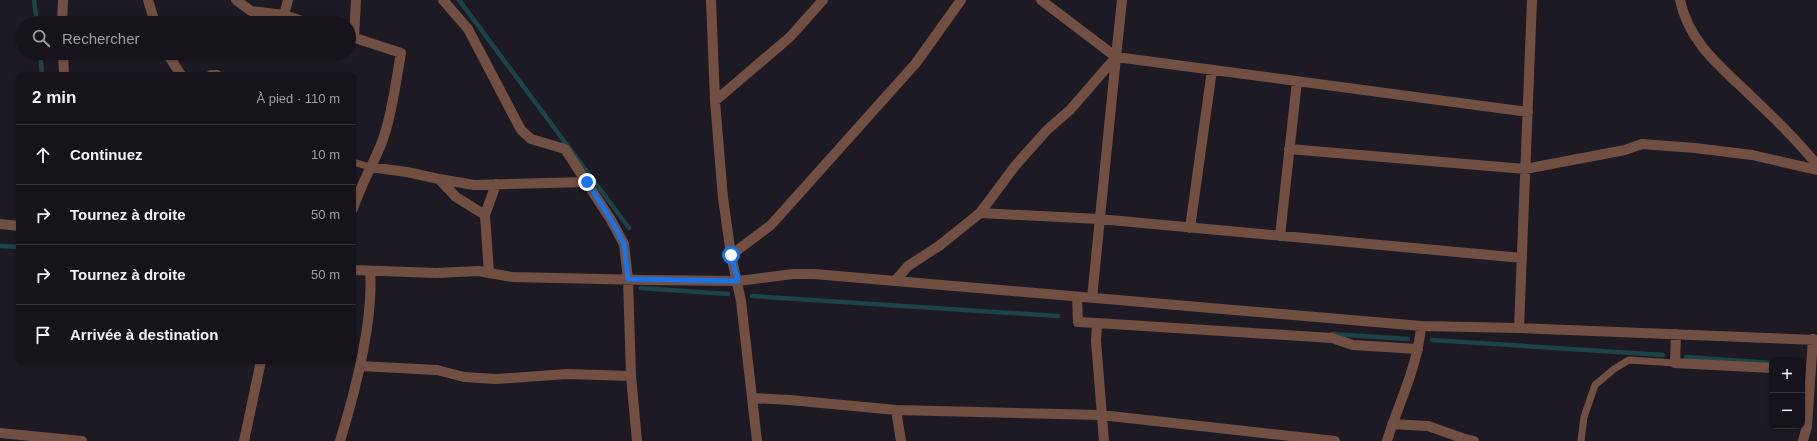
<!DOCTYPE html>
<html lang="fr">
<head>
<meta charset="utf-8">
<style>
	body { margin:0; font-family:Arial,sans-serif; background:#232127; color:#f1f3f6 }
	.controls { position:absolute; right:12px; bottom:12px; display:grid; overflow:hidden; border-radius:8px; box-shadow:0 1px 3px #0004 }
	.controls button { width:36px; height:36px; display:grid; place-items:center; padding:0; border:0; border-bottom:1px solid #353339; background:#16141a; color:#f1f3f6; font:20px sans-serif }
	.stop { position:absolute; width:12px; height:12px; margin:-9px; border:3px solid #1a73e8; border-radius:50%; background:#fff }
	.stop.end { background:#1a73e8; border-color:#fff; box-shadow:0 1px 4px #0008 }
	.list { margin:0; padding:0; list-style:none }
	h2 { display:flex; justify-content:space-between; align-items:center; height:52px; margin:0; padding:0 16px; font-size:17px }
	h2 small { font-size:13px; font-weight:400; color:#9e9ea2 }
	.list li { display:grid; grid-template-columns:26px 1fr auto; gap:12px; align-items:center; box-sizing:border-box; height:60px; padding:0 16px; border-top:1px solid #353339 }
	.list b { display:block; font-size:15px; white-space:nowrap }
	.list em { font-size:13px; font-style:normal; color:#9e9ea2 }
	.icon { flex:none; width:22px; height:22px; fill:none; stroke:currentColor; stroke-width:2; stroke-linecap:round; stroke-linejoin:round }
	.map { position:relative; flex:none; width:1817px; height:441px; overflow:hidden }
	.search { position:absolute; background:#16141a; box-shadow:0 1px 3px #0004; left:16px; top:16px; width:340px; height:44px; display:flex; align-items:center; gap:10px; box-sizing:border-box; padding:0 14px; border-radius:22px; color:#9e9ea2; font-size:15px }
	.panel { position:absolute; background:#16141a; box-shadow:0 1px 3px #0004; left:16px; top:72px; width:340px; height:292px; border-radius:8px }
	.map>svg:first-child { display:block }
	.lines { fill:none; stroke-linecap:round; stroke-linejoin:round }
	.stream { stroke:#1b4348; stroke-width:4.5 }
	.service { stroke:#724f43; stroke-width:7 }
	.minor { stroke:#724f43; stroke-width:10 }
	.route { stroke:#1a73e8; stroke-width:5 }
</style>
</head>
<body>
<div class="map">
<svg width="1817" height="441" viewBox="0 0 1817 441">
	<rect width="100%" height="100%" fill="#1d1a23"/>
	<g class="lines">
		<path class="stream" d="M34 0 37 23
			M459 0 629 228
			M40 53 42 75
			M0 246 19 247
			M641 288 728 294
			M752 296 1058 316
			M1332 334 1408 339
			M1432 340 1663 355
			M1686 357 1772 363"/>
		<path class="service" d="M353 162 370 167
			M1581 441 1584 417 1595 385 1614 369 1629 360 1675 363"/>
		<path class="minor" d="M148 0 155 23
			M236 0 251 11 284 15 308 23
			M443 0 468 29 521 130 531 139 565 149 611 220 624 244 628 279 631 376 637 441
			M711 0 715 101 723 198 731 255 741 301 757 441
			M1041 0 1116 57 1528 112
			M1680 0C1689 43 1721 67 1751 96 1774 118 1797 140 1817 165
			M284 15 288 0
			M62 23 63 0
			M349 36 401 53C396 81 391 121 380 147 371 168 360 187 353 209
			M354 38 356 0
			M63 53 64 75
			M167 53 181 75
			M211 75H217
			M715 101 790 37 823 0
			M1289 149 1525 169 1625 150 1642 144 1695 148 1752 155 1817 170
			M370 167 407 172 439 179 474 185 587 182
			M439 179 456 197 485 215
			M980 213 1099 219 1522 258
			M0 224 19 226
			M1190 228 1212 70
			M1280 236 1297 81
			M731 255 771 225 916 63 961 0
			M353 270 437 273 478 271 512 277 645 280 738 281 793 274H814L1421 326 1519 328 1817 340
			M489 273 485 215 496 184
			M895 281 908 266 939 246 980 213 1015 166 1047 130 1070 110 1116 57 1122 0
			M1077 297 1078 322 1097 323 1096 341 1104 441
			M1092 298 1116 57
			M1097 323 1332 338 1353 345 1418 349
			M1519 328 1532 0
			M1676 334 1675 363 1772 368
			M360 366 437 370 464 377 496 379 567 374 631 376
			M752 398 790 400 896 410 1101 415 1335 441
			M896 410 901 441
			M1392 424 1428 426 1462 438 1474 441
			M0 433 82 441
			M244 441 261 361
			M340 441C355 392 374 321 370 271
			M1387 441C1399 402 1418 366 1421 326
			M1803 441 1807 426 1813 339"/>
	</g>
	<g class="lines">
		<path class="route" d="M587 182 611 220 624 244 628 279 738 281 731 255"/>
	</g>
</svg>
<div class="controls">
<button>+</button>
<button>−</button>
</div>
<div class="stop" style="left:731px;top:255px"></div>
<div class="stop end" style="left:587px;top:182px"></div>
<div class="search"><svg class="icon" aria-label="search" viewBox="0 0 24 24"><circle cx="10" cy="10" r="6"/><path d="M15 15l6 6"/></svg>Rechercher</div>
<section class="panel">
<h2>2 min<small>À pied · 110 m</small></h2>
<ul class="list">
<li><svg class="icon" aria-label="ahead" viewBox="0 0 24 24"><path d="M12 20V5M6 11l6-6 6 6"/></svg><div><b>Continuez</b></div><em>10 m</em></li>
<li><svg class="icon" aria-label="right" viewBox="0 0 24 24"><path d="M7 20v-9h11M14 6l5 5-5 5"/></svg><div><b>Tournez à droite</b></div><em>50 m</em></li>
<li><svg class="icon" aria-label="right" viewBox="0 0 24 24"><path d="M7 20v-9h11M14 6l5 5-5 5"/></svg><div><b>Tournez à droite</b></div><em>50 m</em></li>
<li><svg class="icon" aria-label="arrive" viewBox="0 0 24 24"><path d="M6 21V4h12l-3 4 3 4H6"/></svg><div><b>Arrivée à destination</b></div></li>
</ul>
</section>
</div>
</body>
</html>
